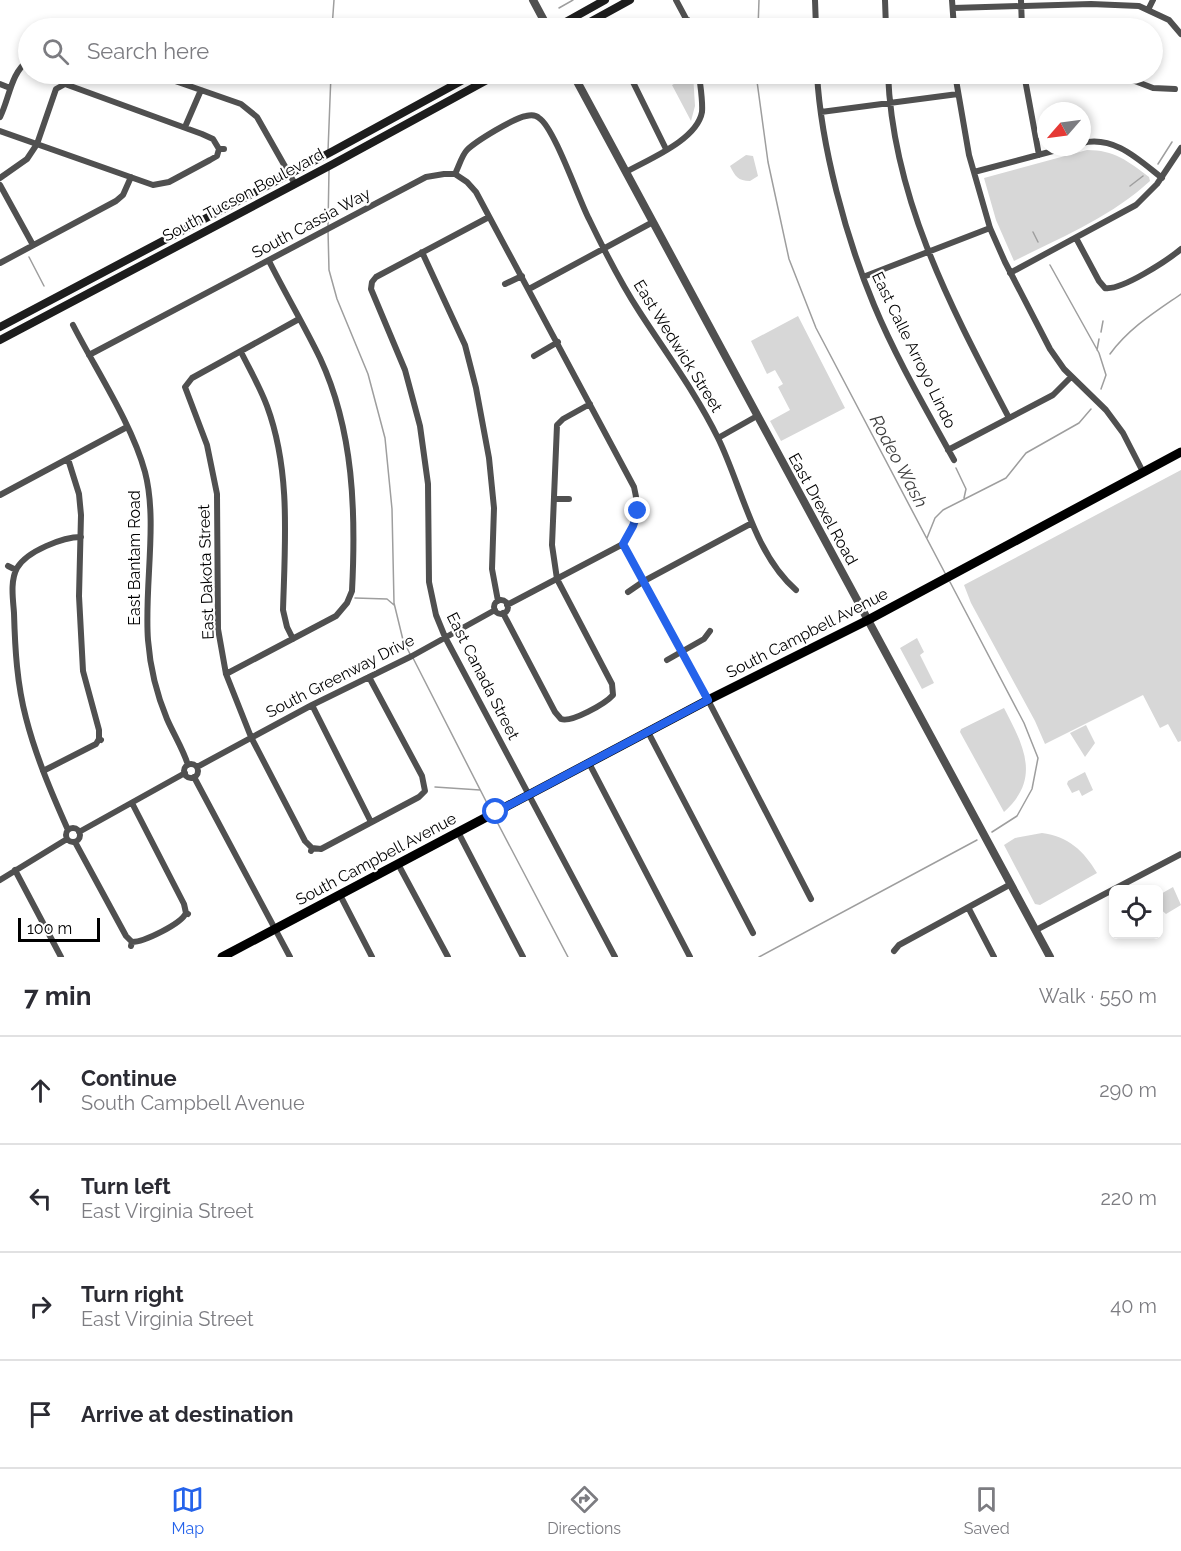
<!DOCTYPE html>
<html lang="en">
<head>
<meta charset="utf-8">
<style>
	body { margin:0; font-family:Raleway,sans-serif; background:#f2f2f3; color:#2b2b33 }
	.controls { position:absolute; right:18px; bottom:18px; display:grid; overflow:hidden; border-radius:9px; box-shadow:0 3px 9px #0003 }
	.controls button { width:54px; height:54px; display:grid; place-items:center; padding:0; border:0; border-bottom:2px solid #e1e1e2; background:#fff; color:#2b2b33; font:30px sans-serif }
	.compass { position:absolute; left:1037px; top:102px; width:54px; height:54px; border-radius:50%; background:#fff; box-shadow:0 3px 9px #0003; rotate:242deg }
	.scale { position:absolute; left:18px; bottom:15px; width:82px; box-sizing:border-box; padding-left:6px; border:3px solid #000; border-top:0; font-size:16px; line-height:21px; white-space:nowrap; color:#000; -webkit-text-stroke:4px #fff; paint-order:stroke }
	.stop { position:absolute; width:18px; height:18px; margin:-14px; border:4px solid #2563eb; border-radius:50%; background:#fff }
	.stop.end { background:#2563eb; border-color:#fff; box-shadow:0 2px 6px #0008 }
	.list { margin:0; padding:0; list-style:none }
	h2 { display:flex; justify-content:space-between; align-items:center; height:78px; margin:0; padding:0 24px; font-size:26px }
	h2 small { font-size:20px; font-weight:400; color:#7c7c81 }
	.list li { display:grid; grid-template-columns:39px 1fr auto; gap:18px; align-items:center; box-sizing:border-box; height:108px; padding:0 24px; border-top:2px solid #e1e1e2 }
	.list b { display:block; font-size:22px; white-space:nowrap }
	.list p { margin:0; font-size:20px; white-space:nowrap; color:#7c7c81 }
	.list em { font-size:20px; font-style:normal; color:#7c7c81 }
	.icon { flex:none; width:33px; height:33px; fill:none; stroke:currentColor; stroke-width:2; stroke-linecap:round; stroke-linejoin:round }
	.map { position:relative; flex:none; width:1181px; height:957px; overflow:hidden }
	.search { position:absolute; background:#fff; box-shadow:0 3px 9px #0003; left:18px; right:18px; top:18px; height:66px; display:flex; align-items:center; gap:15px; box-sizing:border-box; padding:0 21px; border-radius:33px; color:#7c7c81; font-size:22px }
	.sheet { height:510px; background:#fff }
	nav { display:flex; justify-content:space-around; align-items:center; box-sizing:border-box; height:84px; border-top:2px solid #e1e1e2; background:#fff; font-size:16px; color:#7c7c81 }
	nav a { display:grid; justify-items:center; gap:3px }
	nav .on { color:#2563eb }
	.map>svg:first-child { display:block }
	.green { fill:#d7d7d7 }
	.lines { fill:none; stroke-linecap:round; stroke-linejoin:round }
	.stream { stroke:#9e9e9e; stroke-width:1.5 }
	.minor { stroke:#505050; stroke-width:6 }
	.tertiary { stroke:#505050; stroke-width:8 }
	.secondary { stroke:#1d1d1d; stroke-width:8 }
	.primary { stroke:#000; stroke-width:9 }
	.route { stroke:#2563eb; stroke-width:8 }
	.labels { text-anchor:middle; dominant-baseline:central; stroke-width:4.5; stroke-linejoin:round; paint-order:stroke }
	.street-label { font-size:16px; fill:#000; stroke:#fff }
	.water-label { font-size:18px; font-style:italic; fill:#3f3f3f; stroke:#fff }
</style>
</head>
<body>
<div class="map">
<svg width="1181" height="957" viewBox="0 0 1181 957">
	<rect width="100%" height="100%" fill="#fff"/>
	<path class="green" d="M693 74 695 106 691 121 672 85Z
		M1087 150C1114 150 1128 161 1149 177L1150 181C1111 217 1060 238 1014 261L996 220 984 178Z
		M746 155 753 156 758 176 750 181C738 181 735 176 730 166Z
		M798 316 845 408 781 441 770 421 790 410 778 387 783 384 775 370 767 374 751 341Z
		M1181 470V741L1178 742 1168 724 1160 728 1143 695 1045 744 1035 721 971 603 964 585Z
		M917 638 924 652 920 655 934 683 922 689 900 648Z
		M1004 708C1023 745 1042 778 1004 812L960 732 961 729Z
		M1086 725 1095 743 1085 757 1070 733Z
		M1085 772 1093 790 1082 796 1079 790 1072 793 1067 784 1068 781Z
		M1042 833C1068 836 1084 851 1097 873L1040 905 1035 904 1004 845 1015 838Z
		M1173 887 1181 905 1166 914 1159 908V895Z"/>
	<g class="lines">
		<path class="stream" d="M559 8 573 0
			M332 28 334 0
			M758 28 759 0
			M756 74 768 162 789 259 816 328 946 575
			M328 151 331 74
			M1158 164 1172 142
			M1130 186 1143 176
			M328 226 329 170
			M328 230 329 270 337 299 368 374 385 438 392 509 394 603 403 640 410 654
			M1033 232 1038 242
			M29 257 44 286
			M1050 265 1099 353 1106 375 1101 389
			M1101 332 1103 321
			M1097 350 1099 339
			M1110 354C1129 328 1155 312 1181 294
			M956 468 966 489 964 498
			M927 538 935 518 943 510 1006 478 1026 453 1079 423 1091 409
			M950 582 1024 723 1038 758 1032 789 1017 816 992 832
			M355 598 387 599 394 605
			M413 658 491 811
			M435 787 480 790
			M495 818 568 957
			M759 957 977 840"/>
		<path class="minor" d="M676 0 691 28
			M815 0 816 28
			M885 0 886 28
			M952 0 954 28
			M1021 0 1022 28
			M953 8 1091 4 1139 6 1169 20 1181 34
			M1148 10 1153 0
			M669 28 688 20
			M155 74 241 104 257 117 295 184
			M629 74 666 149
			M817 74C821 146 846 238 874 305 896 358 926 409 954 460
			M888 74C893 200 952 309 1009 418
			M955 74 969 155 990 228 1005 262 1050 349 1064 369 1106 410 1123 433 1143 472
			M1024 74 1039 155
			M1024 78 1103 74 1127 78 1153 88 1175 89
			M0 84 10 88
			M821 112 958 94
			M0 117C9 100 11 72 28 61
			M185 127 201 90
			M0 131 153 185 169 182 210 160 217 156 219 149
			M1082 143C1114 135 1139 160 1162 178
			M626 172C649 159 697 140 702 112 703 100 700 85 699 74
			M974 172 1068 147
			M455 174 467 182 476 192 634 487C640 509 635 525 623 544L507 605
			M0 178 27 159 37 144 56 89 65 84 202 134 213 139 219 149H224
			M0 185 33 245
			M489 217 376 277 372 282 371 289 405 370 420 426 428 484 429 582 436 615 445 637 615 957
			M1076 238 1099 281 1105 288
			M422 252 465 345 476 388 489 458 494 508 492 569 498 601
			M0 263 116 201 123 195 131 177
			M1010 273 1136 205 1157 184 1181 148
			M863 277 990 228
			M505 284 522 276
			M1105 288C1121 291 1168 260 1181 249
			M529 289 653 222
			M299 319 192 378 185 387 207 445 217 494 218 629 226 674 251 737 305 841 312 848
			M73 325C96 370 132 424 145 472 158 521 144 587 148 640 150 666 157 695 167 719 174 735 183 749 188 765
			M241 352C250 370 260 387 267 406 291 471 285 542 283 610L287 627 293 639
			M89 355 426 177 444 174H455C459 166 462 155 467 150 476 141 514 118 526 116 530 115 536 115 539 118 554 127 579 200 589 219 604 250 620 282 639 311 666 353 696 393 718 438 742 487 754 554 796 590
			M534 356 558 342
			M718 438 757 416
			M948 450 1053 395 1071 377
			M68 459 79 494 81 515 79 596 83 671 99 730V739
			M0 495 127 427
			M554 499H569
			M623 544 708 700 811 899
			M8 566 16 570
			M628 592 644 581 752 523
			M494 607a7 7 0 1 1 14 0a7 7 0 1 1-14 0Z
			M503 613 555 712 561 719C571 723 605 704 613 695L612 684 557 579 552 545 557 425 563 419 590 404
			M667 660 704 639 710 631
			M226 674 336 616 347 603 352 591C356 513 354 431 320 358 304 325 285 293 269 261
			M312 705 371 822
			M648 732 753 933
			M589 763 690 957
			M184 771a7 7 0 1 1 14 0a7 7 0 1 1-14 0Z
			M197 767 312 705 412 656 495 610
			M43 771 96 744 99 739 101 740
			M194 777 290 957
			M132 803 184 904 186 913
			M66 835a7 7 0 1 1 14 0a7 7 0 1 1-14 0Z
			M68 830C52 794 36 757 26 718 17 684 15 649 14 613 13 599 10 581 17 568 27 551 63 537 81 537
			M79 832 185 773
			M458 832 523 957
			M75 842 126 936 132 942 131 946
			M311 851 312 848 321 849 419 797 425 791 422 776 369 677
			M398 864 448 957
			M15 870 61 957
			M0 880 67 839
			M340 895 372 957
			M969 909 994 957
			M1036 930 1181 854
			M132 942C144 942 181 924 186 913L188 914
			M894 951 899 945 1011 884"/>
		<path class="tertiary" d="M533 0 548 28
			M573 74 1050 957"/>
		<path class="secondary" d="M555 28 605 0
			M579 28 630 0
			M0 327 333 151 474 74
			M0 340 333 164 498 74"/>
		<path class="primary" d="M222 957 708 700 868 620 1181 452"/>
	</g>
	<g class="lines">
		<path class="route" d="M496 812 708 700 623 544 633 526 638 511"/>
	</g>
	<g class="labels">
		<g class="street-label">
			<text transform="translate(243 195) rotate(-28)">South Tucson Boulevard</text>
			<text transform="translate(311 223) rotate(-28)">South Cassia Way</text>
			<text transform="translate(678 346) rotate(58)">East Wedwick Street</text>
			<text transform="translate(914 350) rotate(64)">East Calle Arroyo Lindo</text>
			<text transform="translate(823 509) rotate(61)">East Drexel Road</text>
			<text transform="translate(134 558) rotate(-90)">East Bantam Road</text>
			<text transform="translate(206 572) rotate(-92)">East Dakota Street</text>
			<text transform="translate(807 633) rotate(-27)">South Campbell Avenue</text>
			<text transform="translate(340 676) rotate(-27)">South Greenway Drive</text>
			<text transform="translate(483 676) rotate(63)">East Canada Street</text>
			<text transform="translate(376 859) rotate(-28)">South Campbell Avenue</text>
		</g>
		<g class="water-label">
			<text transform="translate(899 461) rotate(62)">Rodeo Wash</text>
		</g>
	</g>
</svg>
<div class="controls">
<button><svg class="icon" aria-label="locate" viewBox="0 0 24 24"><circle cx="12" cy="12" r="6"/><path d="M12 2v4M12 18v4M2 12h4M18 12h4"/></svg></button>
</div>
<svg class="compass" viewBox="-18 -18 36 36"><path d="M0-13l5 13h-10z" fill="#e53935"/><path d="M0 13l5-13h-10z" fill="#7c7c81"/></svg>
<div class="scale">100 m</div>
<div class="stop" style="left:496px;top:812px"></div>
<div class="stop end" style="left:638px;top:511px"></div>
<div class="search"><svg class="icon" aria-label="search" viewBox="0 0 24 24"><circle cx="10" cy="10" r="6"/><path d="M15 15l6 6"/></svg>Search here</div>
</div>
<section class="sheet">
<h2>7 min<small>Walk · 550 m</small></h2>
<ul class="list">
<li><svg class="icon" aria-label="ahead" viewBox="0 0 24 24"><path d="M12 20V5M6 11l6-6 6 6"/></svg><div><b>Continue</b><p>South Campbell Avenue</p></div><em>290 m</em></li>
<li><svg class="icon" aria-label="left" viewBox="0 0 24 24"><path d="M17 20v-9H6M10 6l-5 5 5 5"/></svg><div><b>Turn left</b><p>East Virginia Street</p></div><em>220 m</em></li>
<li><svg class="icon" aria-label="right" viewBox="0 0 24 24"><path d="M7 20v-9h11M14 6l5 5-5 5"/></svg><div><b>Turn right</b><p>East Virginia Street</p></div><em>40 m</em></li>
<li><svg class="icon" aria-label="arrive" viewBox="0 0 24 24"><path d="M6 21V4h12l-3 4 3 4H6"/></svg><div><b>Arrive at destination</b></div></li>
</ul>
</section>
<nav>
<a class="on"><svg class="icon" aria-label="map" viewBox="0 0 24 24"><path d="M3 6l6-2 6 2 6-2v14l-6 2-6-2-6 2zM9 4v14M15 6v14"/></svg>Map</a>
<a><svg class="icon" aria-label="directions" viewBox="0 0 24 24"><path d="M12 3l9 9-9 9-9-9zM9 14v-3h6M13 9l2 2-2 2"/></svg>Directions</a>
<a><svg class="icon" aria-label="saved" viewBox="0 0 24 24"><path d="M7 4h10v16l-5-4-5 4z"/></svg>Saved</a>
</nav>
</body>
</html>
